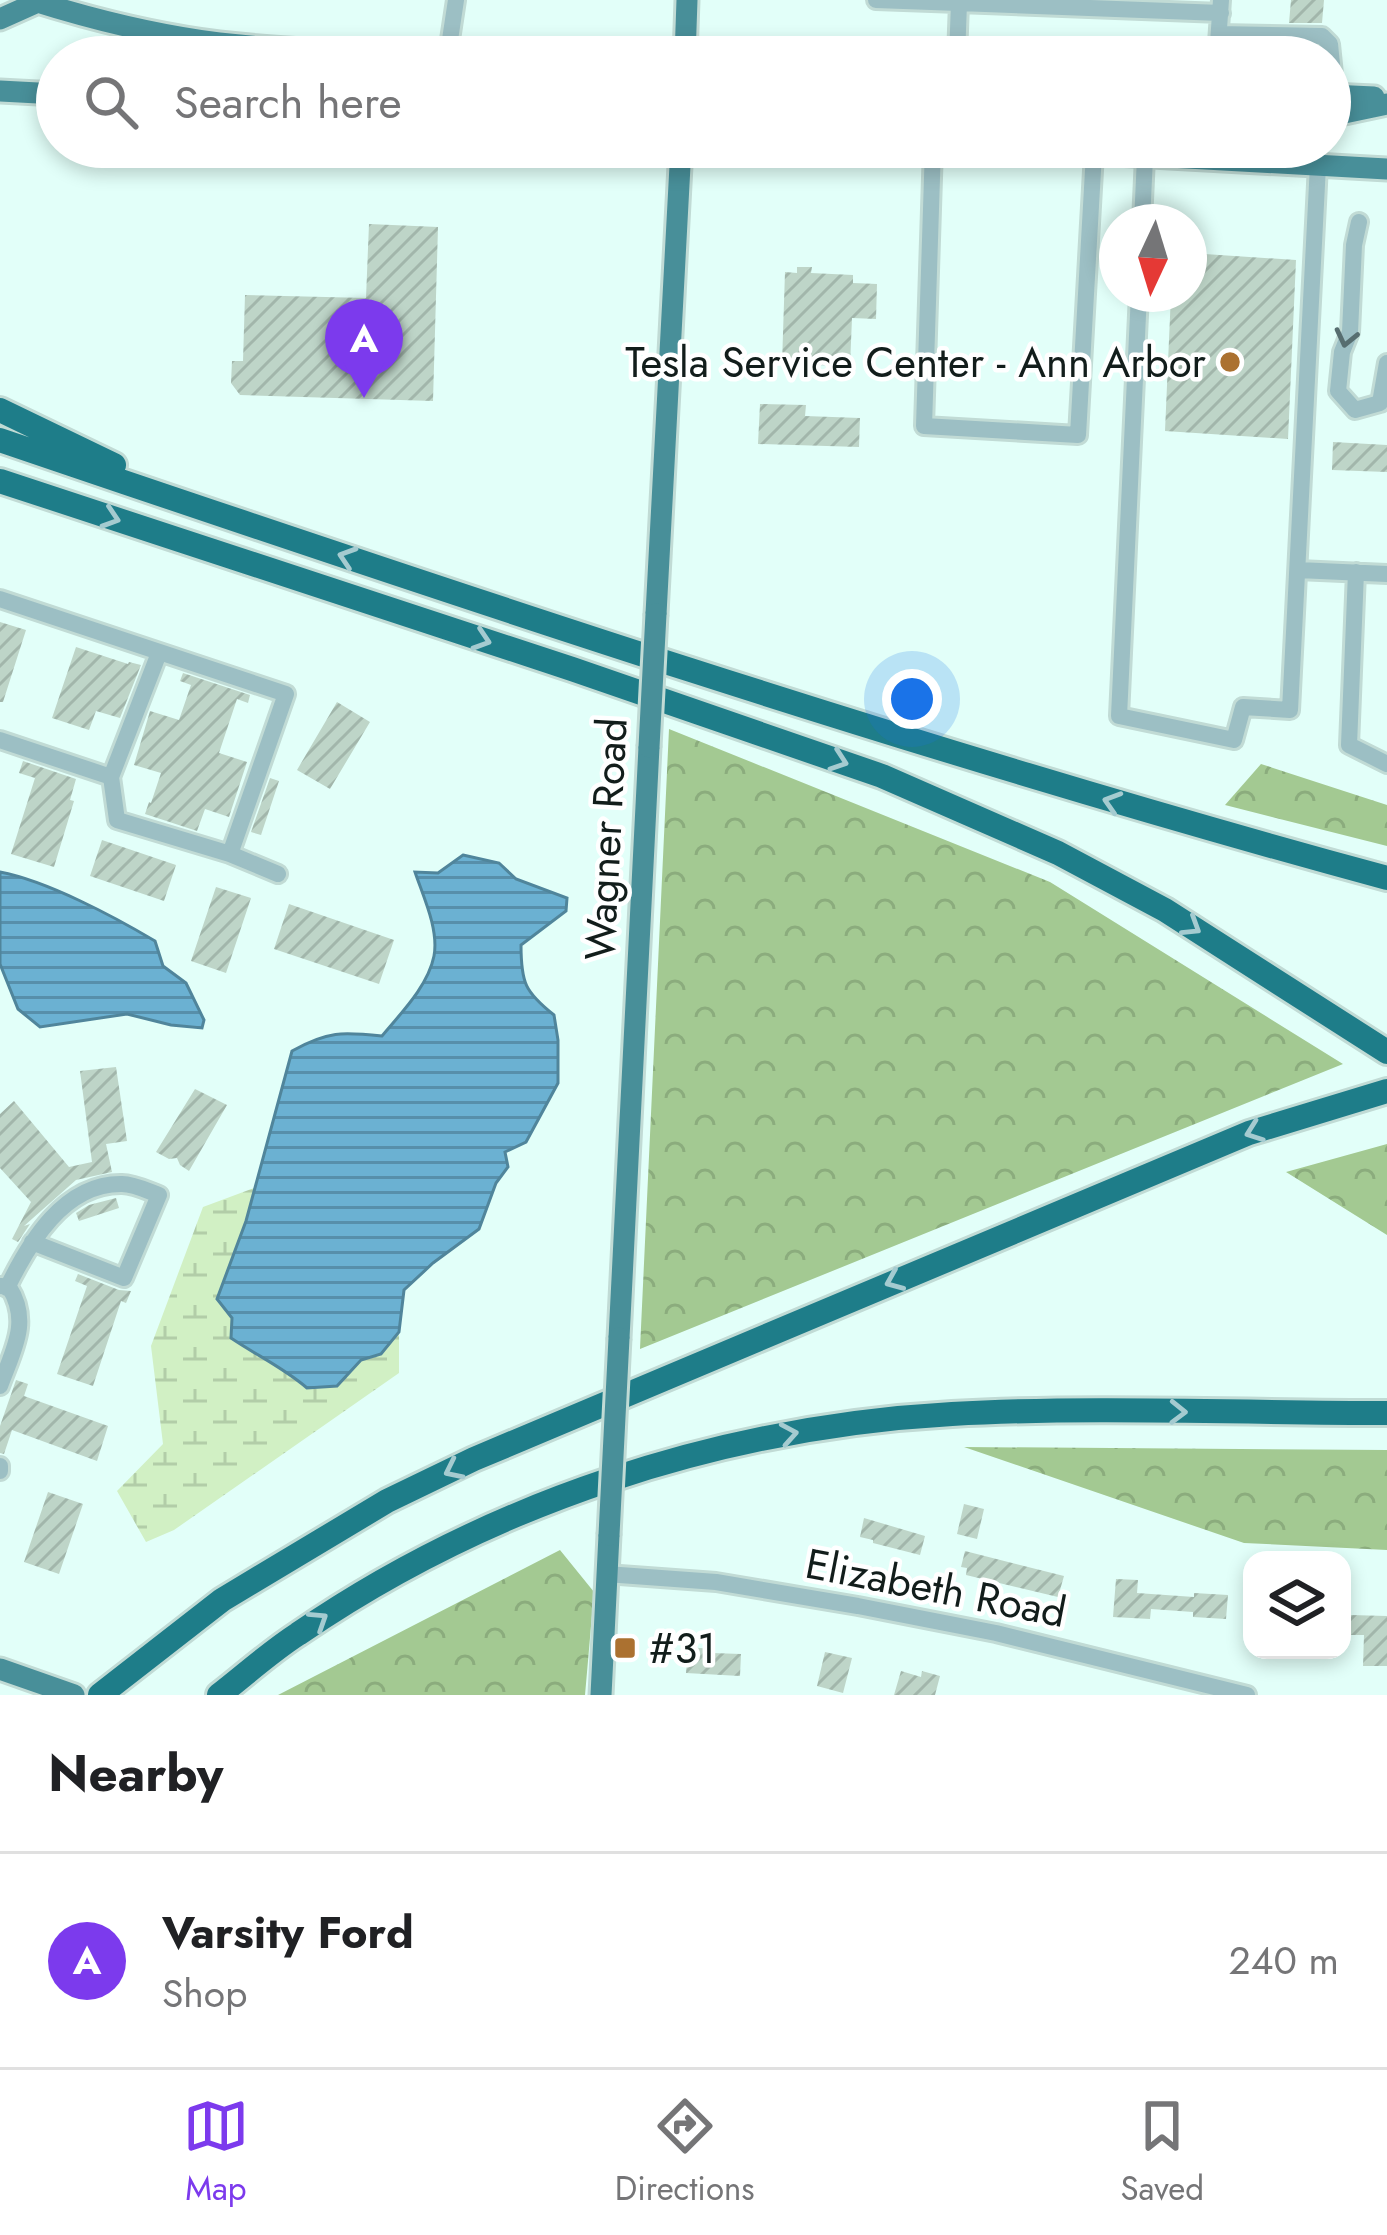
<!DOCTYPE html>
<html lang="en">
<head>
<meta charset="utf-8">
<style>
	body { margin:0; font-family:Jost,sans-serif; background:#f6f6f6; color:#202124 }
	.controls { position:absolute; right:36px; bottom:36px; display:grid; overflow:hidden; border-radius:24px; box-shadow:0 6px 18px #0003 }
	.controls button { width:108px; height:108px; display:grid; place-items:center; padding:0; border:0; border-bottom:3px solid #e0e0e0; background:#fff; color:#202124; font:60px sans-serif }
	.compass { position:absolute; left:1099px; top:204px; width:108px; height:108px; border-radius:50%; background:#fff; box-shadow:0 6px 18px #0003; rotate:184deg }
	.you { position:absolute; left:912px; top:699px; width:42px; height:42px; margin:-30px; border:9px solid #fff; border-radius:50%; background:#1a73e8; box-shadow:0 0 0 18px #1a73e833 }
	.badge { display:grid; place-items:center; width:78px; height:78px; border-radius:50%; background:#7c3aed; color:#fff; font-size:39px; font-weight:700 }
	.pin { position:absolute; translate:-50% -99px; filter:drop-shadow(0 3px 6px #0008) }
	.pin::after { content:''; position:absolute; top:63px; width:42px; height:36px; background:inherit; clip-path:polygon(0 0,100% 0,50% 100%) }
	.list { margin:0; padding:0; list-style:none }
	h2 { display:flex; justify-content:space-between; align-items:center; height:156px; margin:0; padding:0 48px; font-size:51px }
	h2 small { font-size:39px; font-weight:400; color:#757577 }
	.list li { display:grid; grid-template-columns:78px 1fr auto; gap:36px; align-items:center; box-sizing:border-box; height:216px; padding:0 48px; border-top:3px solid #e0e0e0 }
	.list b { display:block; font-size:45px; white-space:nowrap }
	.list p { margin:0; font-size:39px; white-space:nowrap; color:#757577 }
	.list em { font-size:39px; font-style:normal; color:#757577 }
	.icon { flex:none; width:66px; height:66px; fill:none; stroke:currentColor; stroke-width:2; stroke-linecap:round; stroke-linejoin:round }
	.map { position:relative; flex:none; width:1387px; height:1695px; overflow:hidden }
	.search { position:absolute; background:#fff; box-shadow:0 6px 18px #0003; left:36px; right:36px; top:36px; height:132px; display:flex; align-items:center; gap:30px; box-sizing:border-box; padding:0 42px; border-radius:66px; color:#757577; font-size:45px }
	.sheet { height:372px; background:#fff }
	nav { display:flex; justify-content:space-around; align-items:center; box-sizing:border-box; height:168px; border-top:3px solid #e0e0e0; background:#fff; font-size:33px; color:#757577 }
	nav a { display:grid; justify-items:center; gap:6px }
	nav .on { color:#7c3aed }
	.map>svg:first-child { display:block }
	.forest { fill:url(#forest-crowns) }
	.wetland { fill:url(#wetland-marsh) }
	.water { fill:url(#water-rules); stroke:#50859b; stroke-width:3 }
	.building { fill:url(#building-hatch) }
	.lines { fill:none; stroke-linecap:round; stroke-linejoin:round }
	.minor-casing { stroke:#c1dbd5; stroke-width:22 }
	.major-casing { stroke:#c1dbd5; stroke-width:27 }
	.highway-casing { stroke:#c1dbd5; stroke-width:30 }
	.minor { stroke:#9cbfc4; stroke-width:16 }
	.major { stroke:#488f99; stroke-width:21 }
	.highway { stroke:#1e7d89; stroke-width:24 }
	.major-bridge-casing { stroke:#c1dbd5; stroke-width:27; stroke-linecap:butt }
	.major-bridge { stroke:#488f99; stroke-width:21 }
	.oneway { stroke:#576e70 }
	.oneway2 { stroke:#a5cbd0 }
	.poi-dot { fill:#ab7130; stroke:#fff; stroke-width:4.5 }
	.labels { text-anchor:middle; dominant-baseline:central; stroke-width:9; stroke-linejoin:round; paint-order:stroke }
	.poi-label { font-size:42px; fill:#121d1b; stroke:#fff; text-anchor:end }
	.street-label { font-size:42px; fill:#121d1b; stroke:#fff }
</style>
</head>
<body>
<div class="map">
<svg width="1387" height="1695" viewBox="0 0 1387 1695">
	<defs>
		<pattern id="forest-crowns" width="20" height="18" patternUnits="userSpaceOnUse" patternTransform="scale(3)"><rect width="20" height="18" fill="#a3c992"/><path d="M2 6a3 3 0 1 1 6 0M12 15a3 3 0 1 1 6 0" fill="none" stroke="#8bac7d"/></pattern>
		<pattern id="wetland-marsh" width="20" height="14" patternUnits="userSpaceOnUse" patternTransform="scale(3)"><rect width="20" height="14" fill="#d1f0c4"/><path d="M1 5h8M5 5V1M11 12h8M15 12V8" fill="none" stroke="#b2cda8"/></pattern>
		<pattern id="water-rules" width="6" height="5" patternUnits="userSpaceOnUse" patternTransform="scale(3)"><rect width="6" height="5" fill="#6bb1d2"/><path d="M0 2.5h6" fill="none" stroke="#578faa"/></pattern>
		<pattern id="building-hatch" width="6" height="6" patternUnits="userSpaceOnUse" patternTransform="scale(3)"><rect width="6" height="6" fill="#bed5c8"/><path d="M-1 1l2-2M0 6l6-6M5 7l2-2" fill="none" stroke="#a2b6ab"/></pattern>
	</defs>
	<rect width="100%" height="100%" fill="#e2fff9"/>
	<path class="forest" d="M669 729 1050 882 1343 1064 640 1349Z
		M1261 764 1387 805V846L1225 805Z
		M1387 1144V1235L1286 1172Z
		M964 1447 1387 1450V1550L1244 1543Z
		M560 1550 594 1592 585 1695H278Z"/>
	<path class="wetland" d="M254 1188 246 1221 231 1338C256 1355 284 1369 308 1388L337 1386 361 1360 381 1354 399 1332V1373L174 1530 146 1542 117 1491 163 1444 151 1346 203 1207Z"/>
	<path class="water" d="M463 855 499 863 516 879 567 898 566 911 521 945C521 983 525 992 554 1015L558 1040V1083L526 1142 505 1152 508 1167 496 1183 479 1229 433 1263 404 1290 399 1332 381 1354 361 1360 337 1386 307 1388C284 1368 256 1355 231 1338L232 1318 217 1299 246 1221 292 1051C328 1031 342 1032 382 1036 401 1013 428 986 434 956 439 929 423 896 415 872L438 873Z
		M0 872C47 881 113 916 155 941L163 966 186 983 204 1020 202 1028 171 1025 127 1014 40 1027 18 1009 0 964Z"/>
	<path class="building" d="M1291 0H1324L1322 23H1289Z
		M369 224 438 227 433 401 240 395 231 383 232 361H243L245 295 366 298Z
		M1189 253 1296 260 1288 439 1165 431 1171 294H1189Z
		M797 267H812L811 273 853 275V283L877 284 876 319 852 318 850 366 782 364 785 272 797 273Z
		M760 404 806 405 805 416 860 418 859 447 758 444Z
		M1333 442 1387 445V472L1332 470Z
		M0 622 26 630 3 702H0Z
		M76 647 128 664 129 662 141 665 120 718 96 711 89 730 52 718Z
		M183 673 250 695 248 703 237 699 219 753 247 762 229 817 205 809 197 831 145 814 149 802 151 803 161 773 134 765 150 711 179 720 191 685 180 681Z
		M337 702 370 722 330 789 297 770Z
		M23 761 76 779 70 800 74 801 54 867 11 854 35 778 19 773Z
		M270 778 279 781 261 835 251 832Z
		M102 840 176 865 164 901 90 876Z
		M216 887 251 898 226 973 191 961Z
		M289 904 394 940 379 984 274 949Z
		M116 1067 127 1141 106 1144 112 1172 76 1180 24 1226 30 1224 18 1242 12 1239 31 1202 0 1168V1114L14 1101 69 1167 92 1162 80 1071Z
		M195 1089 227 1105 189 1171 180 1165 177 1158 169 1159 156 1152Z
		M116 1198 119 1208 79 1221 76 1213 89 1205Z
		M78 1274 119 1290 131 1291 126 1303 121 1301 93 1386 57 1374 87 1286 75 1281Z
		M16 1380 28 1384 24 1396 108 1426 97 1461 12 1430 4 1454 0 1453V1426Z
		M48 1492 83 1504 59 1574 24 1562Z
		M964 1504 984 1509 977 1539 957 1534Z
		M864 1518 925 1536 920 1555 873 1543V1540L860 1537Z
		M965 1551 1064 1576 1058 1597 966 1575 967 1568 961 1567Z
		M1116 1579 1138 1580 1137 1593 1194 1597V1593L1228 1595 1226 1619 1193 1617V1612L1151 1609 1150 1619 1113 1617Z
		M1350 1615 1387 1616V1666H1363L1364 1635H1350Z
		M688 1647 712 1649V1653L741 1654 740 1676 686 1673Z
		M825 1652 852 1658 843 1693 817 1686Z
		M901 1671 921 1677 922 1671 940 1676 935 1695H894Z"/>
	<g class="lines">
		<g class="minor-casing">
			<path id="minor" d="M876 0 959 3 957 57
				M959 3 1221 13
				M1219 34 1322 36 1330 44 1335 95
				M448 53 456 0
				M1217 57 1221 0
				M933 147 924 426 1078 435 1094 153
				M1142 222 1145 157
				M1359 222 1354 245 1350 332 1342 352 1338 391 1355 410 1380 403 1387 363
				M1139 294 1119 716 1234 740 1243 707 1290 710 1318 165
				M1298 570 1387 574
				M1356 572 1349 745 1387 764
				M0 599 286 694 230 854 278 874
				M159 653 111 777 117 820 230 854
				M0 740 111 777
				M7 1288C29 1243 64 1183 122 1184 134 1184 148 1191 159 1195L124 1278 32 1242
				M0 1386C13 1350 31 1322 9 1287L1 1286
				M0 1466V1471
				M606 1574 716 1582 858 1606 996 1633 1247 1695"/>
		</g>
		<g class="major-casing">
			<path id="major" d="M31 0C91 19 156 35 219 43 361 59 506 50 649 57
				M0 19 38 2
				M685 57 687 0
				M0 91 57 94
				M1330 95 1374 97
				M1330 116 1387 104
				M990 147 1387 169
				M656 614 681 147
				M619 1338 649 747
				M0 1669 74 1695
				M601 1695 609 1535"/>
		</g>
		<g class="highway-casing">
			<path id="highway" d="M0 410 114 465
				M0 440C459 596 919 751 1387 878
				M0 481 572 669 882 776 1058 853 1165 910 1387 1052
				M100 1695 222 1600 387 1501 474 1459 1249 1133 1387 1091
				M219 1695C245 1675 270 1652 298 1634 489 1503 720 1427 952 1414 1096 1406 1242 1413 1387 1413"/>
		</g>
		<use href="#minor" class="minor"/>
		<use href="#major" class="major"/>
		<use href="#highway" class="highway"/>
		<g class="major-bridge-casing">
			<path id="major-bridge" d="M649 747 656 614
				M609 1535 619 1338"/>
		</g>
		<use href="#major-bridge" class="major-bridge"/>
	</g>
	<defs><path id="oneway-chevron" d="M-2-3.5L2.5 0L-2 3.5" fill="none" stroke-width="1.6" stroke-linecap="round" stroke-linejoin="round" transform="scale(3)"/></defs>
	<use class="oneway" href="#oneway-chevron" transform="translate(1346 338) rotate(103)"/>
	<g class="oneway2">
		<use href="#oneway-chevron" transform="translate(111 518) rotate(18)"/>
		<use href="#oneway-chevron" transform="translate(347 557) rotate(-162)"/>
		<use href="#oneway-chevron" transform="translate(482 640) rotate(18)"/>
		<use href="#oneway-chevron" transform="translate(839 761) rotate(19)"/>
		<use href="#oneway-chevron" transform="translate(1112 802) rotate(-163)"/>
		<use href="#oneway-chevron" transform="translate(1192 927) rotate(32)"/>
		<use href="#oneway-chevron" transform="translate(1254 1132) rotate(160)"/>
		<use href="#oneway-chevron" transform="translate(894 1281) rotate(157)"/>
		<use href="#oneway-chevron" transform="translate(1178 1412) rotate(1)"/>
		<use href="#oneway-chevron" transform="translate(789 1434) rotate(-10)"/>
		<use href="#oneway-chevron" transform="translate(453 1470) rotate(154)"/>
		<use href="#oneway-chevron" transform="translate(319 1620) rotate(-33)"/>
	</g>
	<g class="poi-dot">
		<circle cx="1230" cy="362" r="12"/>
		<rect x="613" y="1636" width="24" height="24" rx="6"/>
	</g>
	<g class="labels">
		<g class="poi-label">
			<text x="1206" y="362">Tesla Service Center - Ann Arbor</text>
			<text x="649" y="1648" text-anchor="start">#31</text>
		</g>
		<g class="street-label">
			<text transform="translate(606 839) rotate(-87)">Wagner Road</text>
			<text transform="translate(936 1588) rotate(11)">Elizabeth Road</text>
		</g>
	</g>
</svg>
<div class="controls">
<button><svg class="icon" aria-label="layers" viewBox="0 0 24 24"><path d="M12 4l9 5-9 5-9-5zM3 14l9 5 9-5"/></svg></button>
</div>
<svg class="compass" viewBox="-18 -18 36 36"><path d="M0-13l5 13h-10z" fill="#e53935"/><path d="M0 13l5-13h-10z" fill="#757577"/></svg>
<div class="you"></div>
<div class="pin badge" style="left:364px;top:398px">A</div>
<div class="search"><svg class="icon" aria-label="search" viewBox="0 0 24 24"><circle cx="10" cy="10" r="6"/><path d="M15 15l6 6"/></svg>Search here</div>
</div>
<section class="sheet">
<h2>Nearby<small></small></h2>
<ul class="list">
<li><span class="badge">A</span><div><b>Varsity Ford</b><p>Shop</p></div><em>240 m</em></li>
</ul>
</section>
<nav>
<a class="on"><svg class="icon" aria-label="map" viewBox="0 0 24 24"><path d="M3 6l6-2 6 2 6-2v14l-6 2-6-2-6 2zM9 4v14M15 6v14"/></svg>Map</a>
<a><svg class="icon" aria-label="directions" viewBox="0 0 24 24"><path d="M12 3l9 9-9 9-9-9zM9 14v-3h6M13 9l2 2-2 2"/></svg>Directions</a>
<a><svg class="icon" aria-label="saved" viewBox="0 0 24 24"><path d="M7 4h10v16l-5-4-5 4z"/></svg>Saved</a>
</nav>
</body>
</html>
